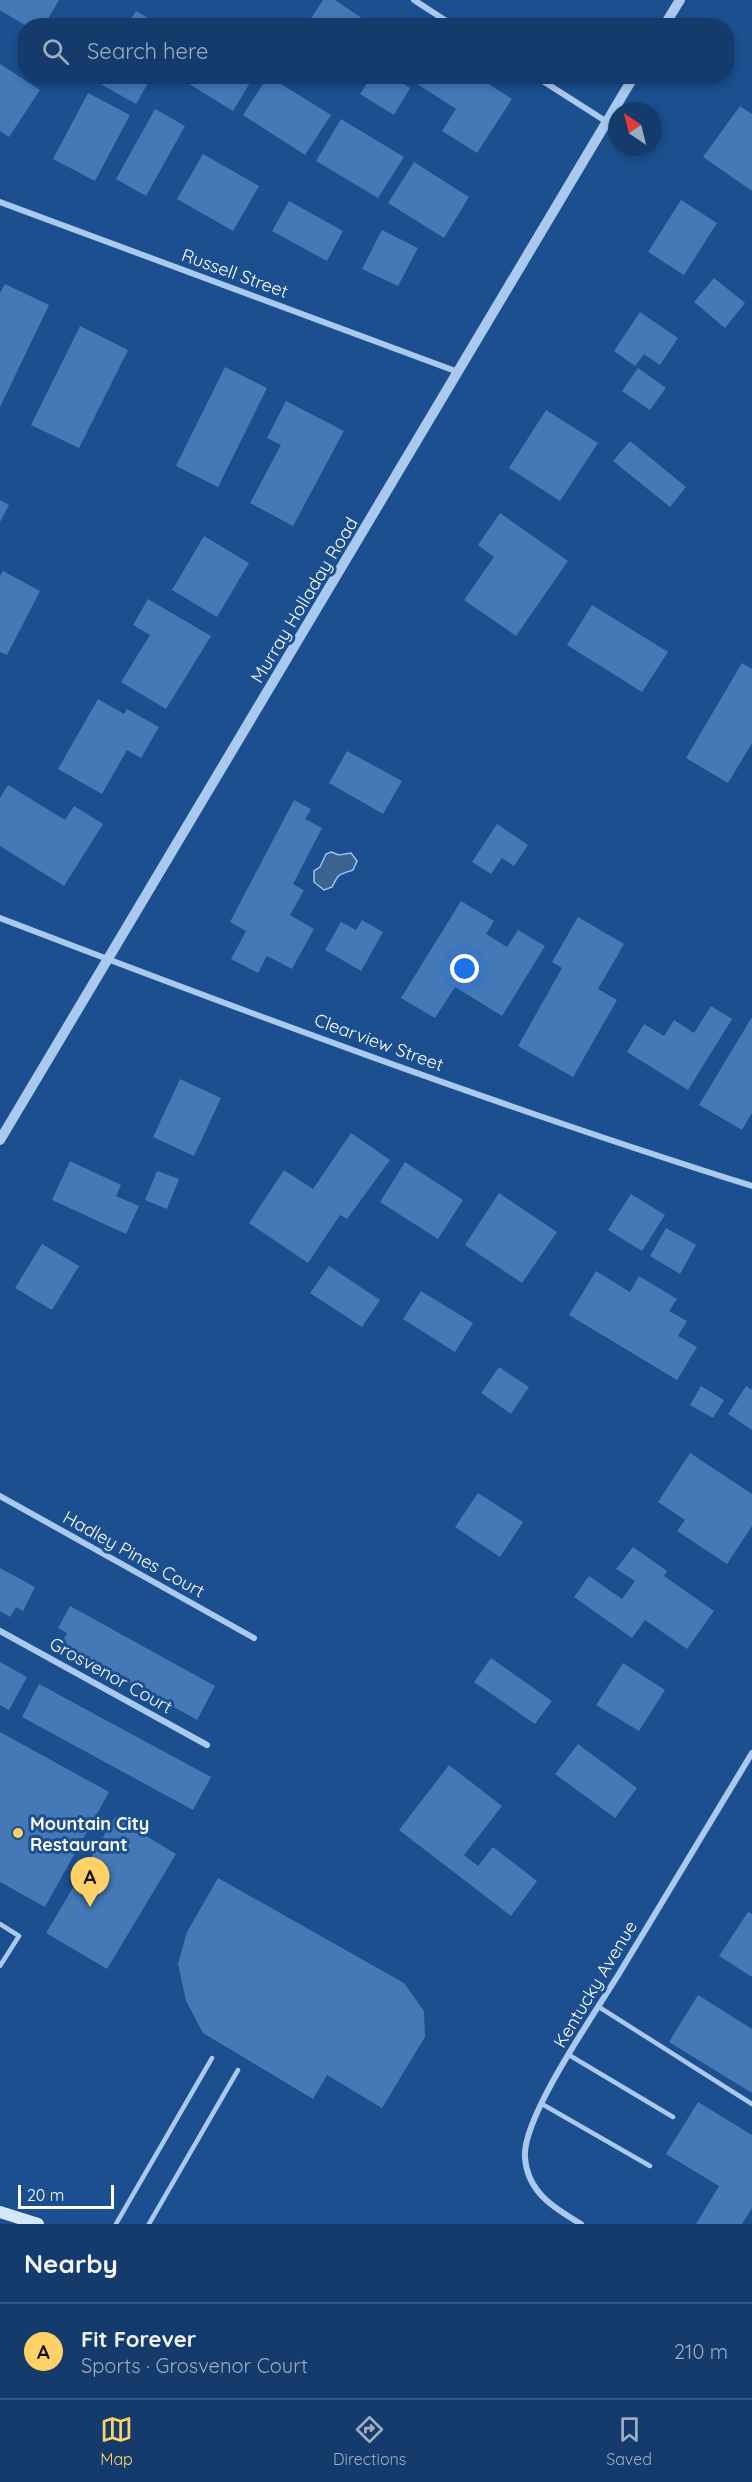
<!DOCTYPE html>
<html lang="en">
<head>
<meta charset="utf-8">
<style>
	body { margin:0; font-family:Quicksand,sans-serif; background:#1d4271; color:#f1f3f6 }
	.compass { position:absolute; left:608px; top:102px; width:54px; height:54px; border-radius:50%; background:#143b6b; box-shadow:0 3px 9px #0003; rotate:325deg }
	.scale { position:absolute; left:18px; bottom:15px; width:96px; box-sizing:border-box; padding-left:6px; border:3px solid #fff; border-top:0; font-size:16px; line-height:21px; white-space:nowrap; color:#fff; -webkit-text-stroke:4px #1b4f8f; paint-order:stroke }
	.you { position:absolute; left:465px; top:969px; width:21px; height:21px; margin:-15px; border:4px solid #fff; border-radius:50%; background:#1a73e8; box-shadow:0 0 0 9px #1a73e833 }
	.badge { display:grid; place-items:center; width:39px; height:39px; border-radius:50%; background:#ffd166; color:#111; font-size:20px; font-weight:700 }
	.pin { position:absolute; translate:-50% -50px; filter:drop-shadow(0 2px 3px #0008) }
	.pin::after { content:''; position:absolute; top:32px; width:21px; height:18px; background:inherit; clip-path:polygon(0 0,100% 0,50% 100%) }
	.list { margin:0; padding:0; list-style:none }
	h2 { display:flex; justify-content:space-between; align-items:center; height:78px; margin:0; padding:0 24px; font-size:26px }
	h2 small { font-size:20px; font-weight:400; color:#9dadc1 }
	.list li { display:grid; grid-template-columns:39px 1fr auto; gap:18px; align-items:center; box-sizing:border-box; height:96px; padding:0 24px; border-top:2px solid #33557e }
	.list b { display:block; font-size:22px; white-space:nowrap }
	.list p { margin:0; font-size:20px; white-space:nowrap; color:#9dadc1 }
	.list em { font-size:20px; font-style:normal; color:#9dadc1 }
	.icon { flex:none; width:33px; height:33px; fill:none; stroke:currentColor; stroke-width:2; stroke-linecap:round; stroke-linejoin:round }
	.map { position:relative; flex:none; width:752px; height:2224px; overflow:hidden }
	.search { position:absolute; background:#143b6b; box-shadow:0 3px 9px #0003; left:18px; right:18px; top:18px; height:66px; display:flex; align-items:center; gap:15px; box-sizing:border-box; padding:0 21px; border-radius:24px; color:#9dadc1; font-size:22px }
	.sheet { height:174px; background:#143b6b }
	nav { display:flex; justify-content:space-around; align-items:center; box-sizing:border-box; height:84px; border-top:2px solid #33557e; background:#143b6b; font-size:16px; color:#9dadc1 }
	nav a { display:grid; justify-items:center; gap:3px }
	nav .on { color:#ffd166 }
	.map>svg:first-child { display:block }
	.water { fill:#3c6290; stroke:#9cc4f0; stroke-width:1.5 }
	.building { fill:#4478b7 }
	.lines { fill:none; stroke-linecap:round; stroke-linejoin:round }
	.service { stroke:#a9c9ee; stroke-width:4.5 }
	.minor { stroke:#a9c9ee; stroke-width:6 }
	.tertiary { stroke:#a9c9ee; stroke-width:10 }
	.secondary { stroke:#d6e6fa; stroke-width:12 }
	.poi-dot { fill:#ffd166; stroke:#1b4f8f; stroke-width:2 }
	.labels { text-anchor:middle; dominant-baseline:central; stroke-width:6; stroke-linejoin:round; paint-order:stroke }
	.street-label { font-size:18px; fill:#fff; stroke:#1b4f8f }
	.poi-label { font-size:18px; font-weight:bold; fill:#fff; stroke:#1b4f8f; text-anchor:start }
</style>
</head>
<body>
<div class="map">
<svg width="752" height="2224" viewBox="0 0 752 2224">
	<rect width="100%" height="100%" fill="#1b4f8f"/>
	<path class="water" d="M331 852 339 855 351 853 357 861 353 870C338 875 339 873 332 887L324 890 314 882V871L320 867 326 854Z"/>
	<path class="building" d="M0 0H59L44 26H26L0 10Z
		M323 0H335L363 19 359 26H306Z
		M136 11 162 26H127Z
		M0 64 40 90 9 137 0 131Z
		M98 76H152L136 104 95 81Z
		M176 76H254L233 111Z
		M268 76 331 115 305 155 243 115Z
		M371 76H392L410 88 394 115 360 94Z
		M405 76H476L512 99 477 153 442 131 456 109Z
		M88 93 130 115 95 181 53 159Z
		M740 106 752 114V191L703 157Z
		M155 109 185 126 146 196 116 179Z
		M341 119 404 157 378 198 316 161Z
		M203 154 259 186 233 231 177 199Z
		M414 162 469 197 444 238 388 203Z
		M681 200 717 223 684 275 648 252Z
		M289 201 343 231 327 261 272 231Z
		M382 230 418 248 398 286 362 269Z
		M714 278 745 303 725 328 694 302Z
		M5 284 49 305 0 407V293Z
		M640 312 678 338 660 365 644 354 635 366 614 351Z
		M80 326 128 350 79 448 31 425Z
		M225 367 267 388 218 487 176 466Z
		M638 368 666 388 650 410 622 391Z
		M286 401 344 431 293 526 250 503 281 445 267 438Z
		M546 410 598 443 560 501 509 468Z
		M630 441 686 487 670 507 613 461Z
		M0 500 9 505 0 522Z
		M500 513 568 561 516 636 464 600 494 557 478 545Z
		M204 536 249 563 217 617 172 590Z
		M3 571 40 591 7 655 0 652V576Z
		M148 599 211 636 166 709 121 682 150 635 133 625Z
		M592 605 668 652 642 692 567 645Z
		M742 663 752 669V743L728 783 686 758Z
		M98 699 124 714 127 709 159 727 141 758 127 750 102 794 58 769Z
		M347 751 402 781 383 814 329 783Z
		M8 785 65 820 74 806 103 824 64 886 0 846V798Z
		M294 800 311 809 305 819 322 828 293 884 304 890 290 915 314 929 292 969 267 956 258 973 231 959 246 931 230 922Z
		M497 824 528 845 514 866 502 858 491 874 472 862Z
		M461 901 494 921 486 934 507 947 518 930 545 946 502 1016 455 987 435 1018 401 998Z
		M578 917 624 944 598 989 617 1000 573 1077 518 1046 562 968 552 962Z
		M362 920 383 932 361 971 325 950 341 922 356 930Z
		M711 1006 732 1019 688 1090 627 1052 644 1024 664 1036 674 1020 694 1033Z
		M752 1017V1113L742 1130 699 1105Z
		M180 1079 221 1098 194 1156 153 1137Z
		M351 1133 390 1160 347 1219 340 1215 308 1263 249 1223 284 1170 313 1189Z
		M70 1161 121 1185 116 1196 139 1206 126 1234 52 1200Z
		M405 1162 463 1200 438 1239 380 1202Z
		M157 1171 179 1179 167 1209 145 1200Z
		M499 1193 557 1232 522 1283 465 1245Z
		M631 1194 665 1215 642 1251 608 1230Z
		M666 1228 696 1245 680 1274 650 1256Z
		M42 1244 79 1266 52 1310 15 1288Z
		M329 1266 380 1300 362 1327 310 1293Z
		M596 1271 630 1292 639 1276 677 1299 669 1311 687 1321 678 1336 697 1347 677 1380 569 1315Z
		M421 1291 473 1323 455 1352 403 1319Z
		M499 1367 529 1387 511 1414 481 1393Z
		M701 1386 724 1400 713 1418 690 1405Z
		M746 1386 752 1390V1430L728 1414Z
		M690 1453 752 1494V1526L727 1564 677 1531 685 1520 658 1502Z
		M478 1493 523 1522 500 1557 455 1527Z
		M633 1547 667 1571 664 1576 714 1611 687 1649 645 1620 632 1638 574 1597 589 1576 622 1599 635 1581 616 1569Z
		M0 1568 35 1587 23 1611 16 1607 10 1617 0 1611Z
		M70 1606 215 1686 197 1720 61 1644 67 1633 58 1628Z
		M491 1658 552 1701 535 1724 474 1682Z
		M0 1662 27 1677 9 1710 0 1705Z
		M623 1663 665 1690 639 1731 596 1705Z
		M39 1684 211 1777 193 1810 22 1717Z
		M0 1732 109 1792 45 1907 0 1882Z
		M578 1744 637 1788 615 1818 555 1774Z
		M449 1765 502 1806 464 1855 478 1866 493 1847 537 1881 511 1916 399 1830Z
		M115 1817 176 1854 107 1969 46 1933Z
		M218 1878 404 1983 424 2011 425 2037 382 2108 327 2075 313 2099 203 2033 186 2001 178 1964 187 1932Z
		M748 1912 752 1914V1977L719 1956Z
		M698 1995 752 2029V2093L669 2042Z
		M698 2102 752 2135V2208L742 2224H696L719 2186 666 2154Z"/>
	<g class="lines">
		<path class="service" d="M0 1924 19 1936 0 1966
			M599 2007 752 2104
			M569 2055 673 2117
			M542 2104 650 2166
			M116 2224 212 2058
			M149 2224 238 2070"/>
		<path class="minor" d="M414 0 454 26
			M535 76 607 122
			M0 202 458 372
			M0 918C248 1013 498 1106 752 1186
			M0 1496 254 1638
			M0 1631 207 1745
			M581 2224C554 2208 527 2192 525 2157 522 2117 597 2010 620 1972 664 1899 708 1826 752 1753"/>
		<path class="tertiary" d="M664 26 680 0
			M0 1140 634 76"/>
		<path class="secondary" d="M0 2212 38 2224"/>
	</g>
	<circle class="poi-dot" cx="18" cy="1833" r="6"/>
	<g class="labels">
		<g class="street-label">
			<text transform="translate(235 273) rotate(20)">Russell Street</text>
			<text transform="translate(304 600) rotate(-59)">Murray Holladay Road</text>
			<text transform="translate(379 1042) rotate(20)">Clearview Street</text>
			<text transform="translate(134 1554) rotate(29)">Hadley Pines Court</text>
			<text transform="translate(111 1675) rotate(29)">Grosvenor Court</text>
			<text transform="translate(595 1984) rotate(-59)">Kentucky Avenue</text>
		</g>
		<g class="poi-label">
			<text x="30" y="1823">Mountain City<tspan x="30" dy="21">Restaurant</tspan></text>
		</g>
	</g>
</svg>
<svg class="compass" viewBox="-18 -18 36 36"><path d="M0-13l5 13h-10z" fill="#e53935"/><path d="M0 13l5-13h-10z" fill="#9dadc1"/></svg>
<div class="scale">20 m</div>
<div class="you"></div>
<div class="pin badge" style="left:90px;top:1907px">A</div>
<div class="search"><svg class="icon" aria-label="search" viewBox="0 0 24 24"><circle cx="10" cy="10" r="6"/><path d="M15 15l6 6"/></svg>Search here</div>
</div>
<section class="sheet">
<h2>Nearby<small></small></h2>
<ul class="list">
<li><span class="badge">A</span><div><b>Fit Forever</b><p>Sports · Grosvenor Court</p></div><em>210 m</em></li>
</ul>
</section>
<nav>
<a class="on"><svg class="icon" aria-label="map" viewBox="0 0 24 24"><path d="M3 6l6-2 6 2 6-2v14l-6 2-6-2-6 2zM9 4v14M15 6v14"/></svg>Map</a>
<a><svg class="icon" aria-label="directions" viewBox="0 0 24 24"><path d="M12 3l9 9-9 9-9-9zM9 14v-3h6M13 9l2 2-2 2"/></svg>Directions</a>
<a><svg class="icon" aria-label="saved" viewBox="0 0 24 24"><path d="M7 4h10v16l-5-4-5 4z"/></svg>Saved</a>
</nav>
</body>
</html>
